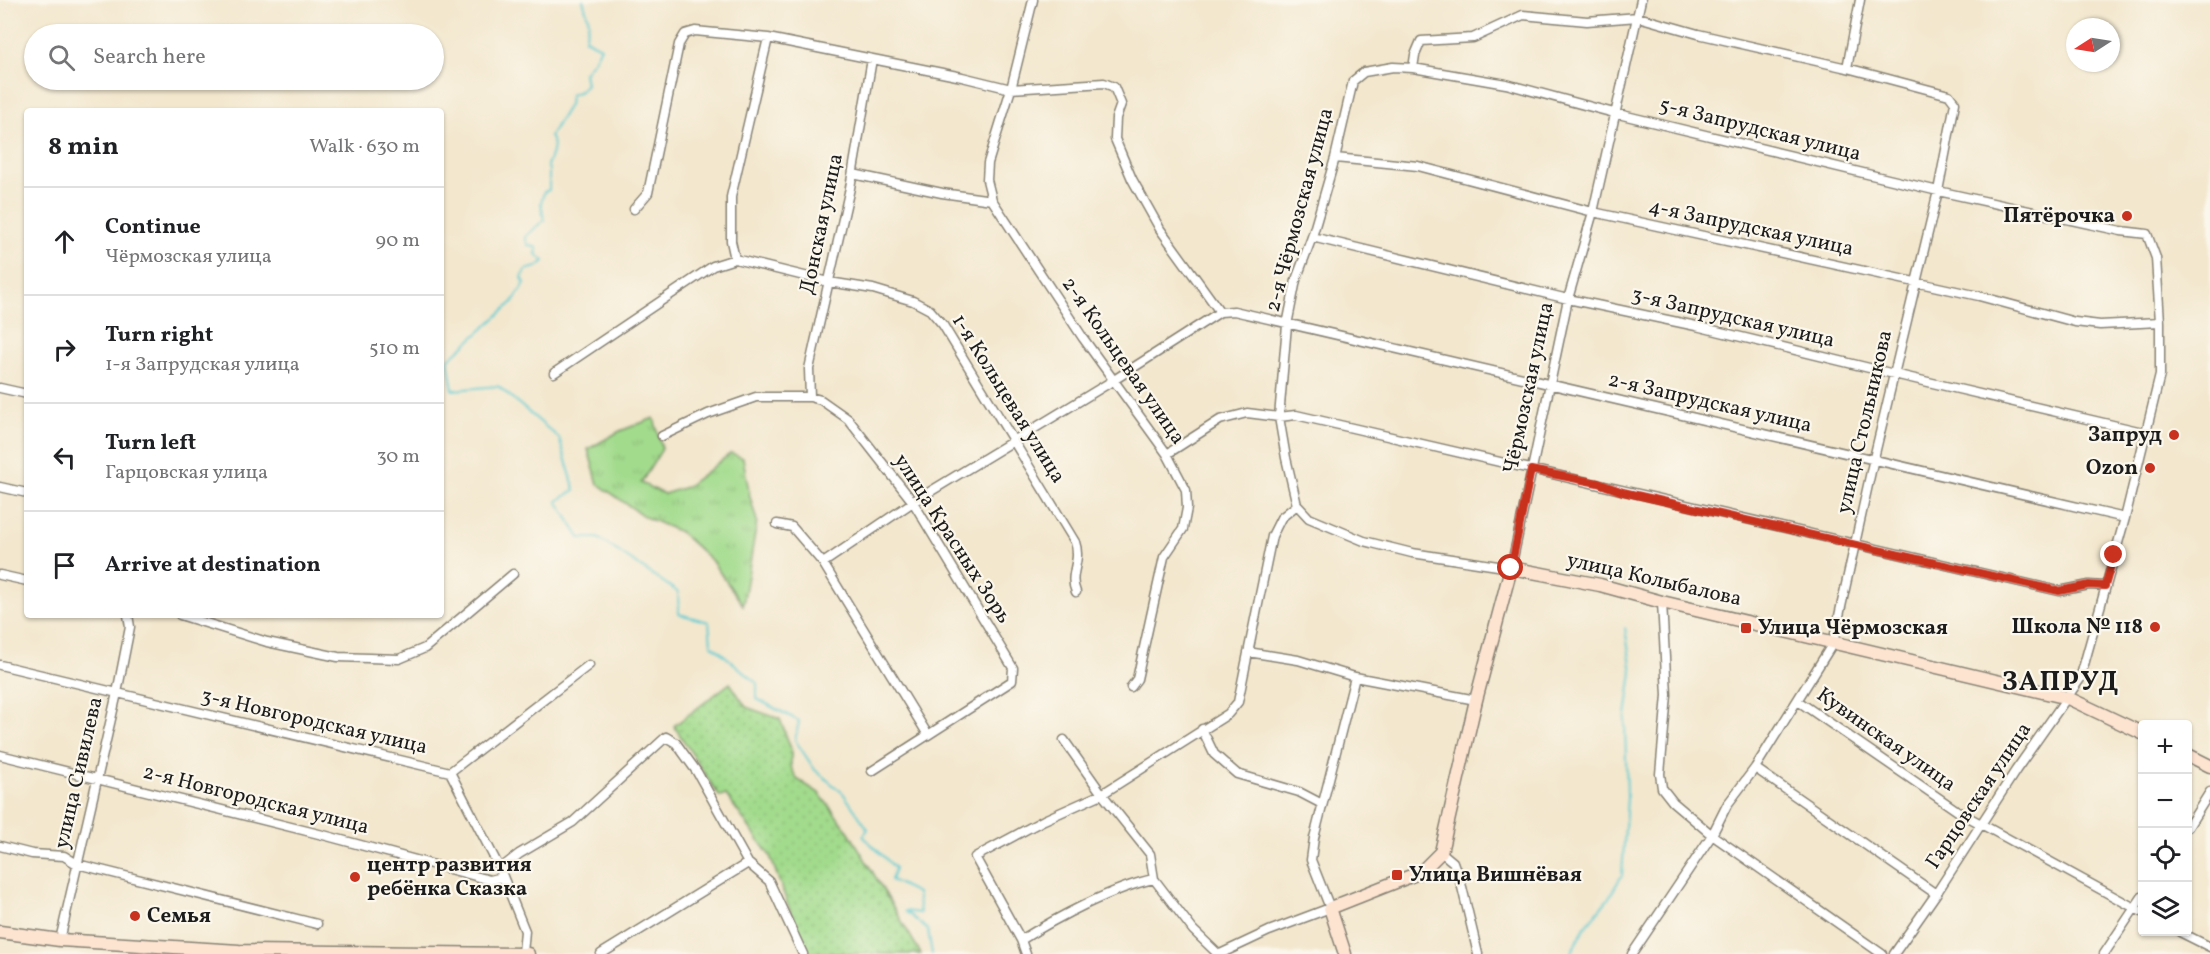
<!DOCTYPE html>
<html lang="en">
<head>
<meta charset="utf-8">
<style>
	body { margin:0; font-family:Vollkorn,serif; background:#f2f2f2; color:#202124 }
	.controls { position:absolute; right:18px; bottom:18px; display:grid; overflow:hidden; border-radius:6px; box-shadow:0 2px 4px #0004 }
	.controls button { width:54px; height:54px; display:grid; place-items:center; padding:0; border:0; border-bottom:2px solid #e0e0e0; background:#fff; color:#202124; font:30px sans-serif }
	.compass { position:absolute; left:2066px; top:18px; width:54px; height:54px; border-radius:50%; background:#fff; box-shadow:0 2px 4px #0004; rotate:258deg }
	.stop { position:absolute; width:18px; height:18px; margin:-14px; border:4px solid #c8321e; border-radius:50%; background:#fff }
	.stop.end { background:#c8321e; border-color:#fff; box-shadow:0 2px 6px #0008 }
	.list { margin:0; padding:0; list-style:none }
	h2 { display:flex; justify-content:space-between; align-items:center; height:78px; margin:0; padding:0 24px; font-size:26px }
	h2 small { font-size:20px; font-weight:400; color:#757577 }
	.list li { display:grid; grid-template-columns:39px 1fr auto; gap:18px; align-items:center; box-sizing:border-box; height:108px; padding:0 24px; border-top:2px solid #e0e0e0 }
	.list b { display:block; font-size:22px; white-space:nowrap }
	.list p { margin:0; font-size:20px; white-space:nowrap; color:#757577 }
	.list em { font-size:20px; font-style:normal; color:#757577 }
	.icon { flex:none; width:33px; height:33px; fill:none; stroke:currentColor; stroke-width:2; stroke-linecap:round; stroke-linejoin:round }
	.map { position:relative; flex:none; width:2210px; height:954px; overflow:hidden }
	.search { position:absolute; background:#fff; box-shadow:0 2px 4px #0004; left:24px; top:24px; width:420px; height:66px; display:flex; align-items:center; gap:15px; box-sizing:border-box; padding:0 21px; border-radius:33px; color:#757577; font-size:22px }
	.panel { position:absolute; background:#fff; box-shadow:0 2px 4px #0004; left:24px; top:108px; width:420px; height:510px; border-radius:6px }
	.map>svg:first-child { display:block }
	.grass { fill:url(#grass-tufts); stroke:#607c54; stroke-width:1.5 }
	.garden { fill:url(#garden-dots); stroke:#607c54; stroke-width:1.5 }
	.lines { fill:none; stroke-linecap:round; stroke-linejoin:round }
	.stream { stroke:#5dcad1; stroke-width:2 }
	.street-casing { stroke:#888274; stroke-width:11 }
	.secondary-casing { stroke:#888274; stroke-width:15 }
	.street { stroke:#fff; stroke-width:8 }
	.secondary { stroke:#fde4d1; stroke-width:12 }
	.route { stroke:#c8321e; stroke-width:8 }
	.poi-dot { fill:#c8321e; stroke:#fbf7ec; stroke-width:2 }
	.labels { text-anchor:middle; dominant-baseline:central; stroke-width:4.5; stroke-linejoin:round; paint-order:stroke }
	.street-label { font-size:21px; fill:#1c1c1c; stroke:#fbf7ec }
	.poi-label { font-size:21px; font-weight:bold; fill:#1c1c1c; stroke:#fbf7ec; text-anchor:end }
	.district-label { font-size:27px; font-weight:bold; letter-spacing:1.5px; fill:#1c1c1c; stroke:#fbf7ec }
</style>
</head>
<body>
<div class="map">
<svg width="2210" height="954" viewBox="0 0 2210 954">
	<defs>
		<pattern id="grass-tufts" width="24" height="20" patternUnits="userSpaceOnUse" patternTransform="scale(1.5)"><rect width="24" height="20" fill="#a3db8d"/><path d="M3 7l-1-3M5 7V3M7 7l1-3M15 17l-1-3M17 17v-4M19 17l1-3" fill="none" stroke="#8cbb79"/></pattern>
		<pattern id="garden-dots" width="8" height="8" patternUnits="userSpaceOnUse" patternTransform="scale(1.5)"><rect width="8" height="8" fill="#a3db8d"/><path d="M2 2h.1M6 6h.1" fill="none" stroke="#8cbb79" stroke-width="1.8" stroke-linecap="round"/></pattern>
	</defs>
	<rect width="100%" height="100%" fill="#fbf7ec"/>
	<filter id="ink" filterUnits="userSpaceOnUse"><feTurbulence type="fractalNoise" baseFrequency=".0167" numOctaves="2"/><feDisplacementMap in="SourceGraphic" scale="12" xChannelSelector="R" yChannelSelector="G"/><feConvolveMatrix kernelMatrix="1 2 1 2 8 2 1 2 1" color-interpolation-filters="sRGB"/></filter>
	<filter id="wash" filterUnits="userSpaceOnUse"><feTurbulence type="fractalNoise" baseFrequency=".008" numOctaves="4" result="noise"/><feDisplacementMap in="SourceGraphic" scale="24" xChannelSelector="R" yChannelSelector="G"/><feGaussianBlur stdDeviation="1.35" result="paint"/><feColorMatrix in="noise" values="0 0 0 0 0 0 0 0 0 0 0 0 0 0 0 0 0 1.4 0 .05"/><feComposite in="paint" operator="in"/></filter>
	<g filter="url(#wash)">
		<rect width="100%" height="100%" fill="#f3e7cd"/>
		<path class="grass" d="M654 418 662 449 641 483 664 494 686 487 731 453 743 458 750 497 757 521 743 605 711 560 680 532 645 517 598 484 588 449 620 431Z"/>
		<path class="garden" d="M730 683 746 707 780 719 791 749V767L797 779 819 793 849 832 921 954H806L770 856 726 795 719 796 674 726Z"/>
		<g class="lines">
			<path class="stream" d="M583 0 589 21 585 39 601 47 596 57 584 73 586 84 580 91 570 95 569 105 550 136C556 145 551 156 547 165L549 170V190L544 192 541 203 544 220 525 237 528 245 537 248 536 254 544 261 537 267 525 270 522 278 525 283 513 302 448 360 453 390 498 386 559 438 575 490 557 501 580 538H598L678 592 679 614 709 622 711 644 757 683V699L799 721 795 740 815 770 843 793 868 829 863 836 895 868 891 880 917 893 920 913 905 911 928 930 932 954
				M1570 954 1585 927 1608 899 1622 875 1627 797 1625 723 1632 672 1625 628"/>
		</g>
	</g>
	<g filter="url(#ink)">
		<g class="lines">
			<g class="street-casing">
				<path id="street" d="M1033 0 1011 89 988 163 987 180 992 200 1083 338 1167 454 1186 490 1187 508 1183 529 1164 557 1137 679 1131 687
					M1413 68 1415 55 1421 41 1473 38 1523 15 1587 21 1638 17 1698 34 1847 68 1949 95 1955 103 1938 191 1874 458 1833 643 1755 768 1727 805 1712 835 1632 954
					M1847 68 1860 0
					M1335 158 1418 166 1593 212 1979 296 2075 322 2100 325 2160 322
					M853 174 942 193 992 200
					M634 209 648 193 679 44 685 34 695 31 768 38 962 77 1011 89 1104 83 1114 87 1121 104 1116 118 1115 139 1132 179 1160 229 1220 312
					M1312 237 1568 299 1696 326 1894 374 2147 433
					M735 259 731 241V197L768 38
					M554 373 713 266 735 259 829 282 873 289 913 301 930 310 943 325 1075 542C1082 562 1068 574 1076 592
					M0 388 27 394
					M810 397 809 369 850 188 872 59
					M662 436 708 414 756 397H810L821 400 848 419 913 502 1013 668 1012 681 872 771
					M1167 454 1220 420 1247 413 1279 417 1296 415 2059 591 2089 585 2105 586
					M0 487 27 493
					M1297 505 1286 458 1279 417 1287 325 1296 280 1312 237 1335 158 1353 81 1364 72 1393 67 1413 68 1506 84 1614 113 1938 191 2121 231 2147 234 2156 258 2160 322V375L2125 518 2080 679 2016 770 1936 894 1894 954
					M1297 505 1309 518 1364 541 1412 553 1511 568 1568 299 1593 212 1641 0
					M777 524 792 527 823 563 928 735
					M823 563 913 502 1114 380 1220 312 1234 311 2125 518
					M0 575 27 581
					M1662 602 1667 695 1660 774 1662 788 1673 802 1712 835 1882 954
					M180 615 267 642 338 657 399 659 425 648 513 574
					M1248 652 1298 660 1355 677 1476 700
					M0 665 450 772 589 665
					M1798 701 1959 812 2142 912
					M1202 729 1214 754 1237 774 1299 792 1322 804
					M1064 740 1102 794 1150 854 1154 879 1193 930 1218 954
					M0 755 327 836 490 880 503 877
					M1755 768 1936 894
					M450 772 500 869 525 931 523 953
					M2188 827 2210 792
					M0 846 32 854 64 856 77 864 317 924
					M1441 852 1453 862 1462 887 1478 954
					M500 869 519 854 573 822 666 737 676 743 697 772 748 863 769 881 803 954
					M2180 932 2210 947
					M60 940 117 693 130 627 128 615
					M1021 940C1056 918 1114 887 1154 879
					M601 954 748 863
					M1026 954 1021 940 975 857 1044 820 1102 794 1228 714 1238 702 1272 536 1281 518 1297 505
					M1220 954 1269 931 1330 908 1311 860 1314 838 1355 677
					M2104 954 2142 897"/>
			</g>
			<g class="secondary-casing">
				<path id="secondary" d="M2188 755 2210 766
					M0 932 60 940 239 951 528 954
					M1345 954 1330 908 1421 872 1441 852 1476 700 1511 568 1600 585 1662 602 2068 698 2142 733"/>
			</g>
			<use href="#street" class="street"/>
			<use href="#secondary" class="secondary"/>
		</g>
	</g>
	<g class="lines" filter="url(#ink)">
		<path class="route" d="M1511 568 1531 470 1598 483 1623 492 2059 591 2089 585 2105 586 2114 555"/>
	</g>
	<g class="poi-dot">
		<circle cx="2127" cy="216" r="6"/>
		<circle cx="2174" cy="435" r="6"/>
		<circle cx="2150" cy="468" r="6"/>
		<circle cx="2155" cy="627" r="6"/>
		<rect x="1740" y="622" width="12" height="12" rx="3"/>
		<rect x="1391" y="869" width="12" height="12" rx="3"/>
		<circle cx="355" cy="877" r="6"/>
		<circle cx="135" cy="916" r="6"/>
	</g>
	<g class="labels">
		<g class="street-label">
			<text transform="translate(1760 130) rotate(14)">5-я Запрудская улица</text>
			<text transform="translate(1300 210) rotate(-75)">2-я Чёрмозская улица</text>
			<text transform="translate(822 224) rotate(-78)">Донская улица</text>
			<text transform="translate(1751 228) rotate(12)">4-я Запрудская улица</text>
			<text transform="translate(1733 318) rotate(13)">3-я Запрудская улица</text>
			<text transform="translate(1123 361) rotate(55)">2-я Кольцевая улица</text>
			<text transform="translate(1529 388) rotate(-78)">Чёрмозская улица</text>
			<text transform="translate(1008 399) rotate(58)">1-я Кольцевая улица</text>
			<text transform="translate(1710 403) rotate(13)">2-я Запрудская улица</text>
			<text transform="translate(1865 422) rotate(-77)">улица Стольникова</text>
			<text transform="translate(952 539) rotate(57)">улица Красных Зорь</text>
			<text transform="translate(1654 580) rotate(13)">улица Колыбалова</text>
			<text transform="translate(314 722) rotate(13)">3-я Новгородская улица</text>
			<text transform="translate(1886 740) rotate(35)">Кувинская улица</text>
			<text transform="translate(79 773) rotate(-77)">улица Сивилева</text>
			<text transform="translate(1979 796) rotate(-56)">Гарцовская улица</text>
			<text transform="translate(256 800) rotate(14)">2-я Новгородская улица</text>
		</g>
		<g class="poi-label">
			<text x="2115" y="216">Пятёрочка</text>
			<text x="2162" y="435">Запруд</text>
			<text x="2138" y="468">Ozon</text>
			<text x="2143" y="627">Школа № 118</text>
			<text x="1758" y="628" text-anchor="start">Улица Чёрмозская</text>
			<text x="367" y="865" text-anchor="start">центр развития<tspan x="367" dy="24">ребёнка Сказка</tspan></text>
			<text x="1409" y="875" text-anchor="start">Улица Вишнёвая</text>
			<text x="147" y="916" text-anchor="start">Семья</text>
		</g>
		<g class="district-label">
			<text x="2061" y="683">ЗАПРУД</text>
		</g>
	</g>
</svg>
<div class="controls">
<button>+</button>
<button>−</button>
<button><svg class="icon" aria-label="locate" viewBox="0 0 24 24"><circle cx="12" cy="12" r="6"/><path d="M12 2v4M12 18v4M2 12h4M18 12h4"/></svg></button>
<button><svg class="icon" aria-label="layers" viewBox="0 0 24 24"><path d="M12 4l9 5-9 5-9-5zM3 14l9 5 9-5"/></svg></button>
</div>
<svg class="compass" viewBox="-18 -18 36 36"><path d="M0-13l5 13h-10z" fill="#e53935"/><path d="M0 13l5-13h-10z" fill="#757577"/></svg>
<div class="stop" style="left:1511px;top:568px"></div>
<div class="stop end" style="left:2114px;top:555px"></div>
<div class="search"><svg class="icon" aria-label="search" viewBox="0 0 24 24"><circle cx="10" cy="10" r="6"/><path d="M15 15l6 6"/></svg>Search here</div>
<section class="panel">
<h2>8 min<small>Walk · 630 m</small></h2>
<ul class="list">
<li><svg class="icon" aria-label="ahead" viewBox="0 0 24 24"><path d="M12 20V5M6 11l6-6 6 6"/></svg><div><b>Continue</b><p>Чёрмозская улица</p></div><em>90 m</em></li>
<li><svg class="icon" aria-label="right" viewBox="0 0 24 24"><path d="M7 20v-9h11M14 6l5 5-5 5"/></svg><div><b>Turn right</b><p>1-я Запрудская улица</p></div><em>510 m</em></li>
<li><svg class="icon" aria-label="left" viewBox="0 0 24 24"><path d="M17 20v-9H6M10 6l-5 5 5 5"/></svg><div><b>Turn left</b><p>Гарцовская улица</p></div><em>30 m</em></li>
<li><svg class="icon" aria-label="arrive" viewBox="0 0 24 24"><path d="M6 21V4h12l-3 4 3 4H6"/></svg><div><b>Arrive at destination</b></div></li>
</ul>
</section>
</div>
</body>
</html>
